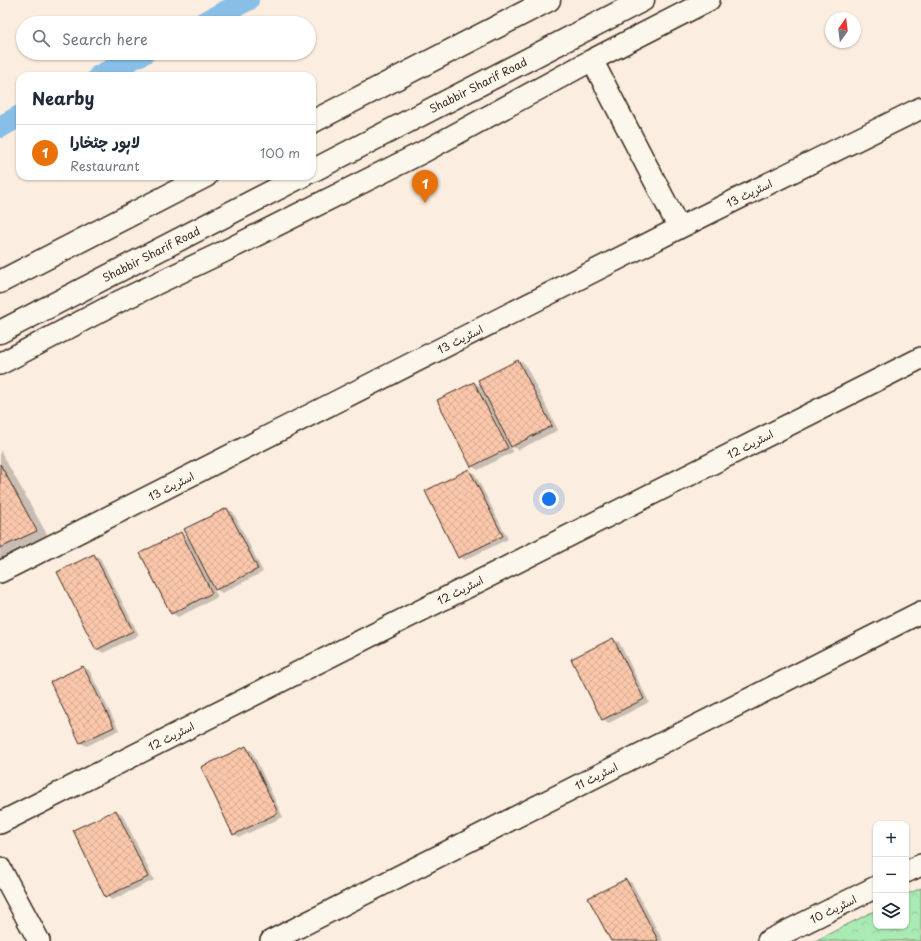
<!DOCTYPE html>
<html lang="en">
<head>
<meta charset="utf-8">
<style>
	body { margin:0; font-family:"Playpen Sans","Playpen Sans Arabic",sans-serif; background:#f6f6f7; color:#1f2937 }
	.controls { position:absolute; right:12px; bottom:12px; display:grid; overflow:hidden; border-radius:8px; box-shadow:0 1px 3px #0004 }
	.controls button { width:36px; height:36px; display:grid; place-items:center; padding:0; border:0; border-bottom:1px solid #e0e1e3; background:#fff; color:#1f2937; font:20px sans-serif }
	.compass { position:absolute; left:825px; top:12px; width:36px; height:36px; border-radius:50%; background:#fff; box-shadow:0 1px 3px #0004; rotate:14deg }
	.you { position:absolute; left:549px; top:499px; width:14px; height:14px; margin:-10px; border:3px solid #fff; border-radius:50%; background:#1a73e8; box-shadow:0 0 0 6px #1a73e833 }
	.badge { display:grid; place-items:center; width:26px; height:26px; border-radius:50%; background:#0f766e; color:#fff; font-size:13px; font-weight:700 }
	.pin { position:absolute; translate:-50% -33px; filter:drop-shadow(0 1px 2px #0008) }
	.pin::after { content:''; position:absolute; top:21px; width:14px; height:12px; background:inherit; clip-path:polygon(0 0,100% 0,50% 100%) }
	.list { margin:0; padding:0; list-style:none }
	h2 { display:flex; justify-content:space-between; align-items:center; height:52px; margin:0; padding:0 16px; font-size:17px }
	h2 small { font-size:13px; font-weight:400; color:#747a83 }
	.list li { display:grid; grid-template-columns:26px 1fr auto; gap:12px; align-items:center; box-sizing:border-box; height:56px; padding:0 16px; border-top:1px solid #e0e1e3 }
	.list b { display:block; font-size:15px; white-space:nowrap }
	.list p { margin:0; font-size:13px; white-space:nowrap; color:#747a83 }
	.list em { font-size:13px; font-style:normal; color:#747a83 }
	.icon { flex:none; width:22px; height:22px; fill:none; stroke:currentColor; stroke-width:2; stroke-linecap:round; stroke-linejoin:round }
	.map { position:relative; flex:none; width:921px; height:941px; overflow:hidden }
	.search { position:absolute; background:#fff; box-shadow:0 1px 3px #0004; left:16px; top:16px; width:300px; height:44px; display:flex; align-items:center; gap:10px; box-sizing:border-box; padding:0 14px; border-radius:22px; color:#747a83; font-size:15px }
	.panel { position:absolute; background:#fff; box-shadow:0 1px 3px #0004; left:16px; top:72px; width:300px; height:108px; border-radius:12px }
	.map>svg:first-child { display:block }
	.park { fill:url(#park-crowns); stroke:#728a69 }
	.shadow { fill:#0003 }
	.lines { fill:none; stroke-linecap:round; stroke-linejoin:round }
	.canal { stroke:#89bfe7; stroke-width:22 }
	.building { fill:url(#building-cross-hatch); stroke:#3b2a1e }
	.minor-casing { stroke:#3b2a1e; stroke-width:24 }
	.primary-casing { stroke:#3b2a1e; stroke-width:25 }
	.minor { stroke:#fbf7ec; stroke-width:21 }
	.primary { stroke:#fbf7ec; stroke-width:22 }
	.labels { text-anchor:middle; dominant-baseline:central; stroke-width:3; stroke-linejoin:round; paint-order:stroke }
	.street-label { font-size:11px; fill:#3b2a1e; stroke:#fbf7ec }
</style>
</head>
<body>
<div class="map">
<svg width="921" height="941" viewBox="0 0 921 941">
	<defs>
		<pattern id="park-crowns" width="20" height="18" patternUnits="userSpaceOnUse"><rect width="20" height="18" fill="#aaebb4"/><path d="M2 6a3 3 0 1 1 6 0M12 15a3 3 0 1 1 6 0" fill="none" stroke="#93ca9a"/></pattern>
		<pattern id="building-cross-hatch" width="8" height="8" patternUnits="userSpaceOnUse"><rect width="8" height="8" fill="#fac7ab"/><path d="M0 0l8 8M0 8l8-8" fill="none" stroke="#d7ab93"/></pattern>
	</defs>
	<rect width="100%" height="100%" fill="#fbeddf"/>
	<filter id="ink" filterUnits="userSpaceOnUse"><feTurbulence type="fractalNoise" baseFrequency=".025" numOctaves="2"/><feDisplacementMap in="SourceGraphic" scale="8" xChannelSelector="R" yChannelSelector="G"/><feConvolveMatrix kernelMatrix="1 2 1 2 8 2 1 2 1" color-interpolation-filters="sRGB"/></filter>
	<g filter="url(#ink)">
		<path class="park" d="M921 888V941H815L876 910V926H906V895Z"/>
		<path class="shadow" d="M518 361 525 364 558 430 518 450 510 445 513 452 478 470 471 466 474 383 483 388 479 380Z
			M0 450 49 538 0 561Z
			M469 470 475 474 508 539 465 560 459 557Z
			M227 509 233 512 263 572 222 593 213 588 218 597 178 617 172 613 181 534 190 539Z
			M94 555 100 558 139 635 103 653 97 649Z
			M613 639 619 642 649 702 609 723 603 719Z
			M83 667 89 670 119 730 87 746 81 743 51 683Z
			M246 747 252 751 283 817 240 837 234 834Z
			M116 811 122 814 154 880 112 900 106 896Z
			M626 880 632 883 663 941H612Z"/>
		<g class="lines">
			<path class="canal" d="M203 23 248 0
				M99 76 144 53
				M0 127 20 116"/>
		</g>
		<path class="building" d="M518 360 552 426 511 447 478 380Z
			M474 382 508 448 471 467 437 400Z
			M0 464 37 531 0 548Z
			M469 469 503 536 458 558 425 491Z
			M227 508 258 569 215 590 184 529Z
			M181 532 212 593 171 614 140 553Z
			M94 554 133 631 96 650 57 572Z
			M613 638 644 699 602 720 571 659Z
			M83 666 114 727 80 743 50 682Z
			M246 746 278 813 233 835 201 767Z
			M116 810 148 877 105 897 73 830Z
			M626 879 658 940 657 941H611L588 898Z"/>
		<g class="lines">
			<g class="minor-casing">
				<path id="minor" d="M592 60 679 228
					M0 364 120 301 221 253 423 152 592 60 709 0
					M0 572 679 228 921 108
					M0 823 921 358
					M0 868 39 941
					M906 872 921 865
					M271 941 921 612
					M768 941 876 887"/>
			</g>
			<g class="primary-casing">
				<path id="primary" d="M312 122 549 0
					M312 171 643 0
					M0 282 206 176
					M0 332 302 176"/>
			</g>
			<use href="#minor" class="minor"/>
			<use href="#primary" class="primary"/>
		</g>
	</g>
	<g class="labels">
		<g class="street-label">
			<text transform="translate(478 85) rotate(-27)">Shabbir Sharif Road</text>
			<text transform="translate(749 193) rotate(-26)">اسٹریٹ 13</text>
			<text transform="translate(151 254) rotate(-27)">Shabbir Sharif Road</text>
			<text transform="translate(460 339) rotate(-27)">اسٹریٹ 13</text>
			<text transform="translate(750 444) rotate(-27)">اسٹریٹ 12</text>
			<text transform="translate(171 486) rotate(-27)">اسٹریٹ 13</text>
			<text transform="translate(460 590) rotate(-27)">اسٹریٹ 12</text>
			<text transform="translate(171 736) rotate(-27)">اسٹریٹ 12</text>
			<text transform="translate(596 776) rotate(-27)">اسٹریٹ 11</text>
			<text transform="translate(833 909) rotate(-26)">اسٹریٹ 10</text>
		</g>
	</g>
</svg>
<div class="controls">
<button>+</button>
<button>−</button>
<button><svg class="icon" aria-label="layers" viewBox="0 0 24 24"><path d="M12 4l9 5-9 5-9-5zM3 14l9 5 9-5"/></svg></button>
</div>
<svg class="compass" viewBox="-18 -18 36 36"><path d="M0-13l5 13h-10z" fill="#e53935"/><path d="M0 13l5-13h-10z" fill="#747a83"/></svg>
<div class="you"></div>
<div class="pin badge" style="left:425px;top:203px;background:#e8710a">1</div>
<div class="search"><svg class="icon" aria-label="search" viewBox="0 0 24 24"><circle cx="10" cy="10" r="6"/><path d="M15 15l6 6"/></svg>Search here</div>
<section class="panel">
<h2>Nearby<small></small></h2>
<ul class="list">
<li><span class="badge" style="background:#e8710a">1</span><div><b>لاہور چٹخارا</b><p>Restaurant</p></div><em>100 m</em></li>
</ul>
</section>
</div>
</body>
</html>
